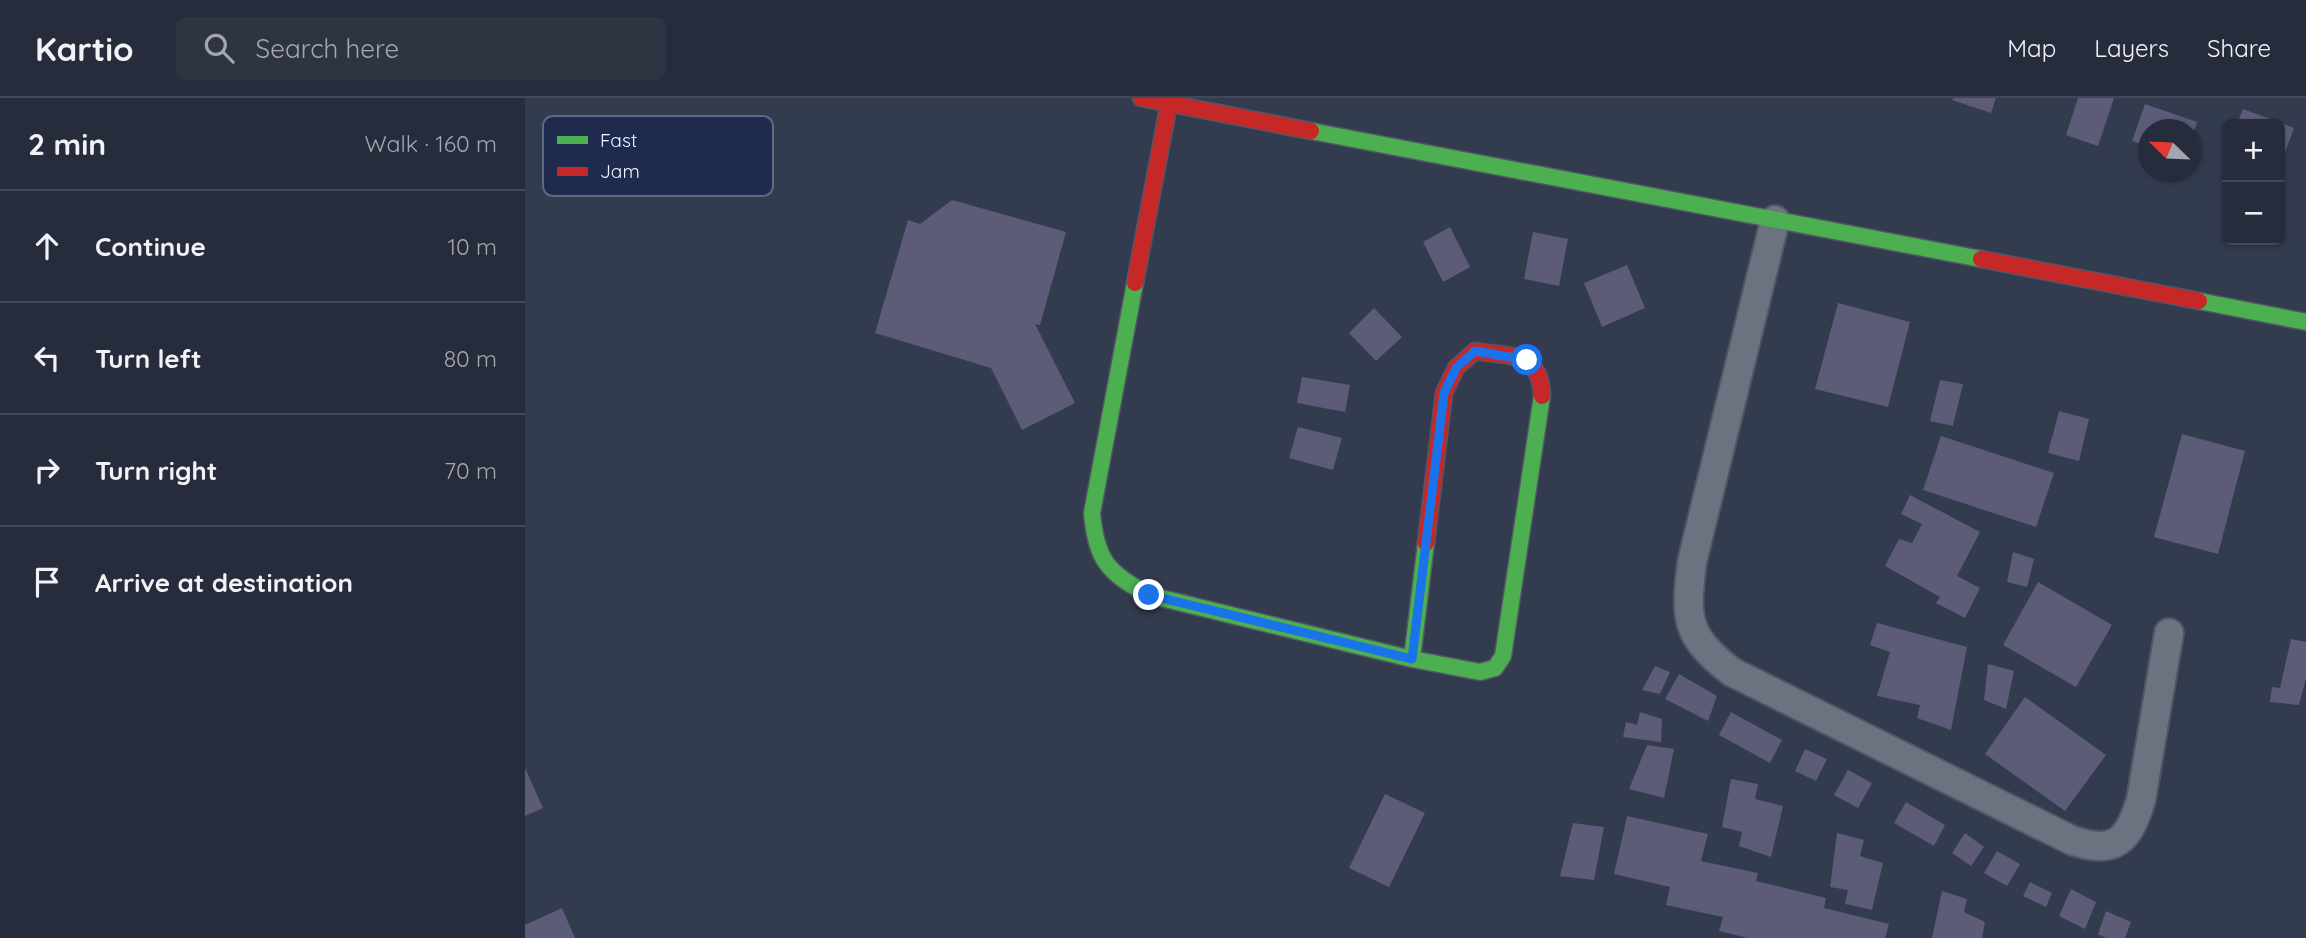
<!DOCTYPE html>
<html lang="en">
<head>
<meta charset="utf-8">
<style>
	body { margin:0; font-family:Quicksand,sans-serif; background:#2e3442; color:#f1f3f6 }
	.controls { position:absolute; right:21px; top:21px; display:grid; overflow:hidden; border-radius:10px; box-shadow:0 2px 5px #0004 }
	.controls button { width:63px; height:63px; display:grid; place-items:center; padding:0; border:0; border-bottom:2px solid #424855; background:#262c3b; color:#f1f3f6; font:35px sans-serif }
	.compass { position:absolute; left:1613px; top:21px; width:63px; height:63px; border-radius:50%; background:#262c3b; box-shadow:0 2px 5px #0004; rotate:293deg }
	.stop { position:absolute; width:21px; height:21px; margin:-16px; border:5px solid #1a73e8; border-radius:50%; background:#fff }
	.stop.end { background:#1a73e8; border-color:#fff; box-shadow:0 2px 7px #0008 }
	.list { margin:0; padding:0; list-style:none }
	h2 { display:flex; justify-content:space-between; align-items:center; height:91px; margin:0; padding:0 28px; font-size:30px }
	h2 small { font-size:23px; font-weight:400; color:#a4a7af }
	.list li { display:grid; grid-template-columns:46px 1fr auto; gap:21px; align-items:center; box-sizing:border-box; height:112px; padding:0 28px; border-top:2px solid #424855 }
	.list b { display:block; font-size:26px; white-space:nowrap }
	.list em { font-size:23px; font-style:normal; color:#a4a7af }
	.icon { flex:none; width:38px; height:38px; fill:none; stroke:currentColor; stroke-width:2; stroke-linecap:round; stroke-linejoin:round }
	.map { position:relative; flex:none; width:1781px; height:840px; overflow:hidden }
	header { display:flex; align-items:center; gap:42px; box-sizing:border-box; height:98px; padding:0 35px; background:#262c3b; border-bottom:2px solid #424855 }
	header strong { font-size:33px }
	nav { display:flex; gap:38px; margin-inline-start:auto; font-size:24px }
	.search { width:490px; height:63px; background:#2e3442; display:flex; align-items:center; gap:18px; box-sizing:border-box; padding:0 24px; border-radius:10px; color:#a4a7af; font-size:26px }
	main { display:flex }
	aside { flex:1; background:#262c3b }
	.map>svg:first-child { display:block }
	.building { fill:#5c5c79 }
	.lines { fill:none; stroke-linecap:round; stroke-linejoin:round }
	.street-casing { stroke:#515664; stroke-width:32 }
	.fast-casing { stroke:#515664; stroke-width:19 }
	.jam-casing { stroke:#515664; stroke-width:19 }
	.street { stroke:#6d7281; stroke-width:28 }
	.fast { stroke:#4caf50; stroke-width:16 }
	.jam { stroke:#c62828; stroke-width:16 }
	.route { stroke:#1a73e8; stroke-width:9 }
	.key { fill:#1e2b4e; stroke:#5d6883; stroke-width:2 }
	.key-label { font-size:19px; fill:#f1f5fe }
</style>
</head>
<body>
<header>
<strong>Kartio</strong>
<div class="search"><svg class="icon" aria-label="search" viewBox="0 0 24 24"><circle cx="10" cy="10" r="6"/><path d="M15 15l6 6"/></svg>Search here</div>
<nav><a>Map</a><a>Layers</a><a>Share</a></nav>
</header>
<main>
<aside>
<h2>2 min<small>Walk · 160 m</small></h2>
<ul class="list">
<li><svg class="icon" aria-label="ahead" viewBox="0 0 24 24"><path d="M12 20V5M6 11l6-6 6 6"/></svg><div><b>Continue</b></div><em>10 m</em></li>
<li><svg class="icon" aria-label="left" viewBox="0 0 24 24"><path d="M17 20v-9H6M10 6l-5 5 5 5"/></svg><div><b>Turn left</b></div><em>80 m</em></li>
<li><svg class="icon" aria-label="right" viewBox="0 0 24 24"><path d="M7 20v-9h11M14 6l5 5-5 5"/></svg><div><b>Turn right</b></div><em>70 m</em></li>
<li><svg class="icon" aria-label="arrive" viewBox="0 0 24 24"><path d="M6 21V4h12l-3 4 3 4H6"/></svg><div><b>Arrive at destination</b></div></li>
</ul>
</aside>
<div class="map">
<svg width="1781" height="840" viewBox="0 0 1781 840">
	<rect width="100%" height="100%" fill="#333b4f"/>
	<path class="building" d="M1428 0H1471L1466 15 1427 2Z
		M1553 0H1589L1573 48 1541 37Z
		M1620 6 1672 24 1666 42V32H1624V49L1607 43Z
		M1718 11 1769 30 1755 68V26H1712Z
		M427 102 541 134 515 227 510 226 550 305 497 332 466 270 350 235 383 122 395 126Z
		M925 129 945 169 918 184 898 144Z
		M1008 134 1043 141 1034 188 999 181Z
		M1102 167 1120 210 1077 229 1059 185Z
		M1313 205 1385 224 1363 309 1290 291Z
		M849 210 877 239 851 263 824 235Z
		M777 279 825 287 820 314 772 305Z
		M1415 282 1438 286 1428 328 1405 323Z
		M1534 313 1564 321 1554 363 1523 355Z
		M773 329 817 340 808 372 764 360Z
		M1657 336 1720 353 1693 456 1629 439Z
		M1416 338 1529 375 1511 429 1398 392Z
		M1385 397 1455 434 1432 478 1455 490 1440 520 1411 505 1415 499 1360 468 1374 441 1387 445 1397 426 1376 416Z
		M1488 454 1509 461 1502 489 1482 484Z
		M1513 484 1587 527 1551 589 1478 547Z
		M1352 525 1442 549 1426 632 1392 620 1395 607 1352 598 1365 554 1345 547Z
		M1766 541 1781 544V580L1774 607 1745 604 1747 589 1755 590Z
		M1463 566 1489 573 1481 611 1459 602Z
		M1130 568 1145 574 1135 596 1117 592Z
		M1154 576 1192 598 1183 623 1140 601Z
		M1500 599 1581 657 1540 713 1460 656Z
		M1115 614 1137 621 1136 644 1098 639 1101 624 1112 627Z
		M1206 614 1257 642 1245 665 1194 637Z
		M1122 647 1149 651 1139 700 1104 691Z
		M1280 651 1302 661 1291 683 1270 673Z
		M0 670 18 710 0 718Z
		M1323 672 1347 685 1333 710 1309 697Z
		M1206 681 1233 686 1230 701 1258 708 1246 759 1214 748 1217 734 1197 729Z
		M860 696 900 715 864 789 824 770Z
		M1381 704 1420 727 1409 748 1369 725Z
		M1102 718 1183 736 1176 763 1233 775 1231 783 1301 800 1299 810 1364 826 1360 840H1223L1194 833 1198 819 1141 807 1145 789 1089 776Z
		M1048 725 1079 729 1069 782 1035 778Z
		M1312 735 1339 742 1335 758 1358 765 1347 812 1320 806 1323 792 1305 789Z
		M1440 735 1459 749 1446 768 1427 755Z
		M1472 753 1495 766 1482 788 1459 775Z
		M1505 784 1527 795 1521 809 1498 798Z
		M1546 791 1571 804 1560 831 1534 818Z
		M1417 793 1442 801 1439 814 1460 824 1457 840H1407Z
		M37 810 50 840H0V827Z
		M1581 813 1606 824 1600 840H1581L1573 836Z"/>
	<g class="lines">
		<g class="street-casing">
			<path id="street" d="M1250 122 1167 464C1160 520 1160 538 1207 574L1546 742C1590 757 1603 744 1616 702L1644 535"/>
		</g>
		<g class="fast-casing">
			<path id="fast" d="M786 33 1456 161
				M610 185 567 415C571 462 583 475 624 497L887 561 955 574 970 570 978 558 1017 298
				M1674 203 1781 224
				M887 561 901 445"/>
		</g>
		<g class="jam-casing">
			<path id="jam" d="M616 0 786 33
				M1456 161 1674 203
				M610 185 644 5
				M901 445 919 295 931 270 950 253C985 259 1016 253 1017 298"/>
		</g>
		<use href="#street" class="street"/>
		<use href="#fast" class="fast"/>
		<use href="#jam" class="jam"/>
	</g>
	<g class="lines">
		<path class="route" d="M624 497 887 561 919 295 931 270 950 253 1002 262"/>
	</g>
	<rect x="18" y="18" width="230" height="80" rx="10" class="key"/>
	<rect x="32" y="38" width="31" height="8" fill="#4caf50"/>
	<rect x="32" y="69" width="31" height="9" fill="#c62828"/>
	<g class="key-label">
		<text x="75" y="49">Fast</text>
		<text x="75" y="80">Jam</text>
	</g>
</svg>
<div class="controls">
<button>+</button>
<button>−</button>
</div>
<svg class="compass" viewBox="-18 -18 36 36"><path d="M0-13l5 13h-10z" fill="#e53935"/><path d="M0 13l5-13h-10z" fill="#a4a7af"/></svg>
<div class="stop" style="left:1002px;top:262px"></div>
<div class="stop end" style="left:624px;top:497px"></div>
</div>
</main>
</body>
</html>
